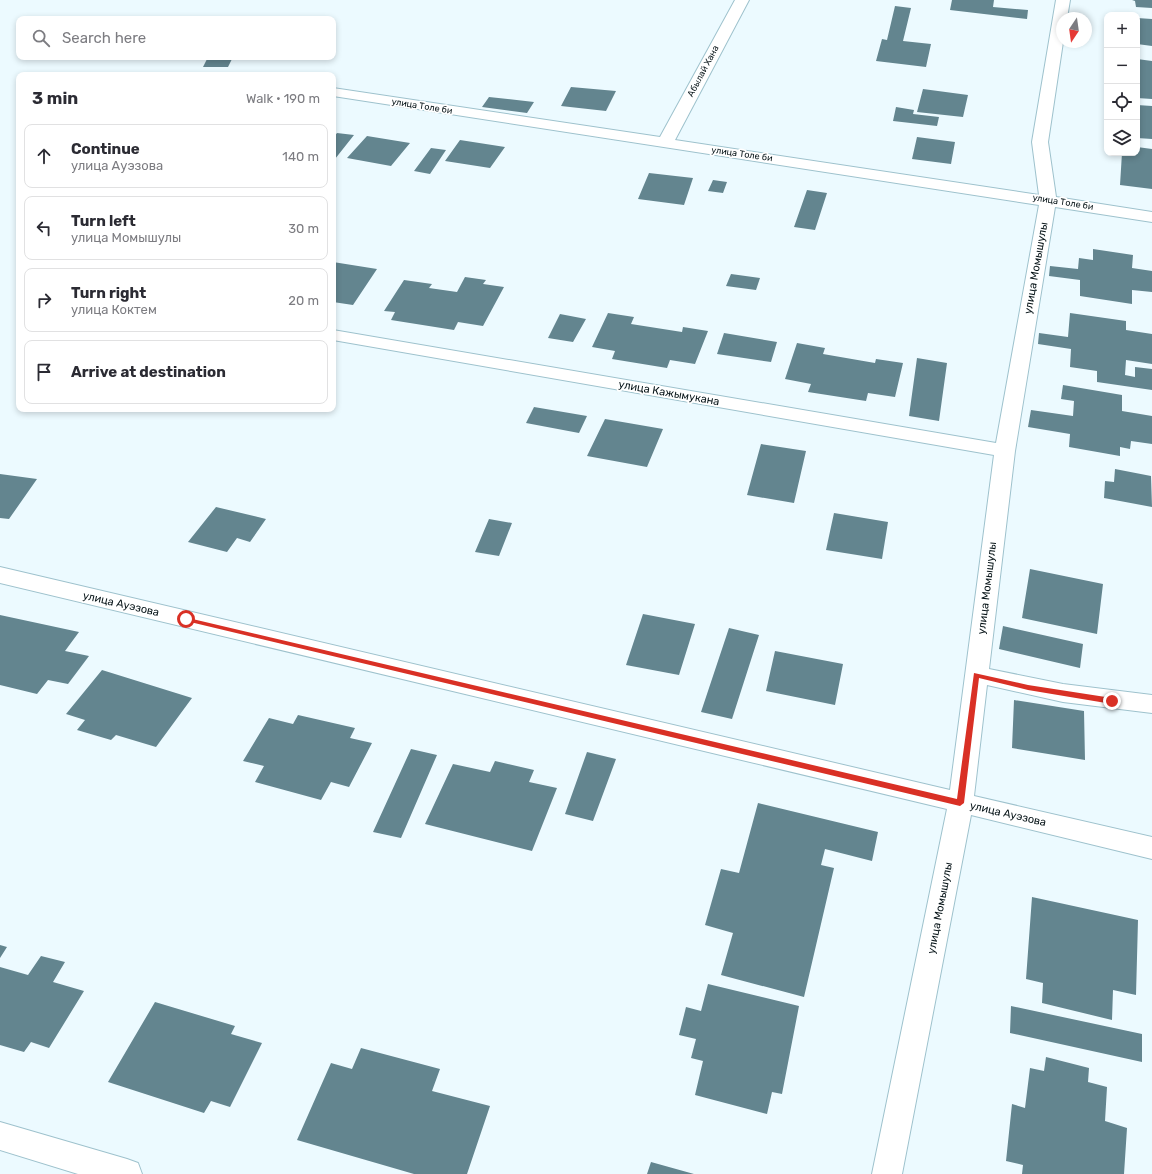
<!DOCTYPE html>
<html lang="en">
<head>
<meta charset="utf-8">
<style>
	body { margin:0; font-family:Rubik,sans-serif; background:#f7f7f7; color:#2b2b33 }
	.controls { position:absolute; right:12px; top:12px; display:grid; overflow:hidden; border-radius:8px; box-shadow:0 2px 6px #0003 }
	.controls button { width:36px; height:36px; display:grid; place-items:center; padding:0; border:0; border-bottom:1px solid #e1e1e2; background:#fff; color:#2b2b33; font:20px sans-serif }
	.compass { position:absolute; left:1056px; top:12px; width:36px; height:36px; border-radius:50%; background:#fff; box-shadow:0 2px 6px #0003; rotate:193deg }
	.stop { position:absolute; width:12px; height:12px; margin:-9px; border:3px solid #d93025; border-radius:50%; background:#fff }
	.stop.end { background:#d93025; border-color:#fff; box-shadow:0 1px 4px #0008 }
	.list { margin:0; padding:0; list-style:none }
	h2 { display:flex; justify-content:space-between; align-items:center; height:52px; margin:0; padding:0 16px; font-size:17px }
	h2 small { font-size:13px; font-weight:400; color:#7c7c81 }
	.list li { display:grid; grid-template-columns:26px 1fr auto; gap:12px; align-items:center; box-sizing:border-box; height:64px; margin:0 8px 8px; padding:0 8px; border:1px solid #e1e1e2; border-radius:8px }
	.list b { display:block; font-size:15px; white-space:nowrap }
	.list p { margin:0; font-size:13px; white-space:nowrap; color:#7c7c81 }
	.list em { font-size:13px; font-style:normal; color:#7c7c81 }
	.icon { flex:none; width:22px; height:22px; fill:none; stroke:currentColor; stroke-width:2; stroke-linecap:round; stroke-linejoin:round }
	.map { position:relative; flex:none; width:1152px; height:1174px; overflow:hidden }
	.search { position:absolute; background:#fff; box-shadow:0 2px 6px #0003; left:16px; top:16px; width:320px; height:44px; display:flex; align-items:center; gap:10px; box-sizing:border-box; padding:0 14px; border-radius:8px; color:#7c7c81; font-size:15px }
	.panel { position:absolute; background:#fff; box-shadow:0 2px 6px #0003; left:16px; top:72px; width:320px; height:340px; border-radius:8px }
	.map>svg:first-child { display:block }
	.building { fill:#63858f }
	.lines { fill:none; stroke-linecap:round; stroke-linejoin:round }
	.street-casing { stroke:#9ec2cd; stroke-width:2 }
	.street { fill:#fff; fill-rule:evenodd }
	.route { fill:#d93025 }
	.labels { text-anchor:middle; dominant-baseline:central; stroke-width:3.5; stroke-linejoin:round; paint-order:stroke }
	.far-street-label { font-size:9px; fill:#071418; stroke:#fff }
	.street-label { font-size:11px; fill:#071418; stroke:#fff }
</style>
</head>
<body>
<div class="map">
<svg width="1152" height="1174" viewBox="0 0 1152 1174">
	<rect width="100%" height="100%" fill="#ecfaff"/>
	<path class="building" d="M952 0H994L993 7 1028 10 1027 19 950 10Z
		M1132 0H1152V8L1136 7 1135 1Z
		M895 6 911 8 903 41 931 44 926 67 876 61 882 39 887 40Z
		M1137 18 1152 19V46L1137 44Z
		M207 59H232L228 67H203Z
		M1137 59 1152 61V99L1137 98Z
		M571 87 616 91 606 111 561 106Z
		M923 89 968 95 963 117 917 112Z
		M489 97 534 102 527 113 482 107Z
		M1137 105 1152 106V139L1137 138Z
		M896 107 914 110 913 114 939 117 937 126 893 121Z
		M337 133 354 135 335 159H333V138Z
		M367 136 410 143 391 166 347 158Z
		M917 137 955 142 951 164 912 159Z
		M460 140 505 147 490 168 445 161Z
		M1137 147 1152 149V189L1120 185 1122 153H1137Z
		M431 148 446 150 430 174 414 171Z
		M649 173 693 178 684 205 638 199Z
		M713 180 727 182 723 193 708 191Z
		M807 190 827 193 815 230 794 227Z
		M1093 249 1133 255 1132 268 1152 271V292L1132 290V304L1080 296V280L1049 276 1050 266 1078 269 1079 258 1093 260Z
		M333 262 377 269 353 305 333 302Z
		M731 274 760 278 756 290 726 286Z
		M465 277 486 280 483 284 504 287 483 326 458 322 454 330 391 320 395 312 384 311 404 280 432 284 429 288 457 292Z
		M608 313 634 317 631 324 682 332 683 327 708 331 695 364 670 360 667 368 612 359 615 351 592 347Z
		M1070 313 1126 321V330L1152 334V364L1126 360 1125 375 1135 377V367L1152 369V390L1097 382V371L1070 367 1071 349 1038 344 1039 333 1068 337Z
		M560 314 586 319 573 342 548 338Z
		M724 333 777 342 771 362 717 354Z
		M797 343 825 348 823 354 875 363 876 359 903 363 895 397 868 393 866 401 808 392 811 384 785 379Z
		M917 358 947 363 939 421 909 416Z
		M1063 385 1122 395V411L1152 416V444L1131 441 1130 449 1120 447V456L1069 447 1070 434 1028 427 1031 410 1073 416 1074 401 1061 399Z
		M534 407 587 416 579 433 526 423Z
		M605 419 663 429 647 467 587 456Z
		M761 444 806 451 794 503 747 495Z
		M1115 469 1151 476 1152 507 1104 498 1105 481 1114 482Z
		M0 474 37 479 9 519 0 518Z
		M216 507 266 519 250 542 237 538 227 552 188 542Z
		M834 513 888 522 882 559 826 550Z
		M489 519 512 523 499 556 475 552Z
		M1030 569 1103 584 1097 634 1022 618Z
		M643 614 695 624 679 675 626 665Z
		M0 615 79 632 65 651 89 656 68 684 48 680 37 694 0 685Z
		M1003 626 1083 644 1080 668 999 649Z
		M729 628 759 635 732 719 701 712Z
		M775 651 843 664 835 705 766 691Z
		M102 670 192 698 156 747 116 735 111 740 77 730 85 720 66 714Z
		M1014 700 1084 711 1085 760 1012 748Z
		M298 715 355 728 350 738 372 743 349 787 331 782 321 800 255 782 264 766 243 761 269 718 293 724Z
		M411 749 437 755 401 838 373 832Z
		M587 752 616 759 593 821 565 814Z
		M495 761 534 770 529 782 557 788 532 851 425 824 453 764 490 772Z
		M758 803 878 832 872 861 825 849 821 865 834 868 804 997 721 975 733 933 705 925 721 869 739 873Z
		M1032 897 1138 920 1136 995 1113 990 1112 1020 1042 1003 1043 983 1026 979Z
		M0 945 7 947 0 958Z
		M41 956 65 962 53 982 84 991 49 1048 31 1042 24 1052 0 1045V967L28 975Z
		M708 984 799 1006 782 1094 772 1092 767 1114 695 1095 703 1061 691 1058 696 1039 679 1035 686 1007 701 1011Z
		M155 1002 235 1026 231 1034 262 1043 230 1107 211 1101 204 1113 108 1082Z
		M1011 1006 1142 1034V1062L1010 1033Z
		M361 1048 440 1069 432 1091 490 1106 467 1174H414L297 1140 331 1063 352 1069Z
		M1046 1057 1089 1068 1088 1082 1107 1087 1105 1121 1127 1128 1124 1174H1022L1023 1165 1006 1161 1012 1104 1025 1108 1030 1068 1044 1071Z
		M651 1162 694 1174H647Z"/>
	<g class="lines">
		<g class="street-casing">
			<path id="street" d="M735 0H749L675 140 1039 195 1032 142 1056 0H1070L1067 18H1062L1063 42 1048 142 1056 197 1152 212V222L1055 207 1015 451 989 669 1063 684 1152 695V713L1063 702 987 685 974 796 1152 837V859L971 815 902 1174H872L947 809 0 583V567L950 790 994 455 333 340V330L996 443 1039 205 333 96V88L660 137Z
				M0 1122 127 1159 138 1163 142 1174H78L0 1150Z"/>
		</g>
		<use href="#street" class="street"/>
	</g>
	<path class="route" d="M184 617 957 799 974 673 1028 685 1112 698 1116 701 1112 704 1028 690 979 678 964 803 960 806 186 621 183 619Z"/>
	<g class="labels">
		<g class="far-street-label">
			<text transform="translate(703 71) rotate(-62)">Абылай Хана</text>
			<text transform="translate(422 106) rotate(9)">улица Толе би</text>
			<text transform="translate(742 154) rotate(8)">улица Толе би</text>
			<text transform="translate(1063 202) rotate(9)">улица Толе би</text>
		</g>
		<g class="street-label">
			<text transform="translate(1036 268) rotate(-80)">улица Момышулы</text>
			<text transform="translate(669 393) rotate(10)">улица Кажымукана</text>
			<text transform="translate(987 588) rotate(-83)">улица Момышулы</text>
			<text transform="translate(121 604) rotate(13)">улица Ауэзова</text>
			<text transform="translate(1008 814) rotate(13)">улица Ауэзова</text>
			<text transform="translate(940 908) rotate(-79)">улица Момышулы</text>
		</g>
	</g>
</svg>
<div class="controls">
<button>+</button>
<button>−</button>
<button><svg class="icon" aria-label="locate" viewBox="0 0 24 24"><circle cx="12" cy="12" r="6"/><path d="M12 2v4M12 18v4M2 12h4M18 12h4"/></svg></button>
<button><svg class="icon" aria-label="layers" viewBox="0 0 24 24"><path d="M12 4l9 5-9 5-9-5zM3 14l9 5 9-5"/></svg></button>
</div>
<svg class="compass" viewBox="-18 -18 36 36"><path d="M0-13l5 13h-10z" fill="#e53935"/><path d="M0 13l5-13h-10z" fill="#7c7c81"/></svg>
<div class="stop" style="left:186px;top:619px"></div>
<div class="stop end" style="left:1112px;top:701px"></div>
<div class="search"><svg class="icon" aria-label="search" viewBox="0 0 24 24"><circle cx="10" cy="10" r="6"/><path d="M15 15l6 6"/></svg>Search here</div>
<section class="panel">
<h2>3 min<small>Walk · 190 m</small></h2>
<ul class="list">
<li><svg class="icon" aria-label="ahead" viewBox="0 0 24 24"><path d="M12 20V5M6 11l6-6 6 6"/></svg><div><b>Continue</b><p>улица Ауэзова</p></div><em>140 m</em></li>
<li><svg class="icon" aria-label="left" viewBox="0 0 24 24"><path d="M17 20v-9H6M10 6l-5 5 5 5"/></svg><div><b>Turn left</b><p>улица Момышулы</p></div><em>30 m</em></li>
<li><svg class="icon" aria-label="right" viewBox="0 0 24 24"><path d="M7 20v-9h11M14 6l5 5-5 5"/></svg><div><b>Turn right</b><p>улица Коктем</p></div><em>20 m</em></li>
<li><svg class="icon" aria-label="arrive" viewBox="0 0 24 24"><path d="M6 21V4h12l-3 4 3 4H6"/></svg><div><b>Arrive at destination</b></div></li>
</ul>
</section>
</div>
</body>
</html>
